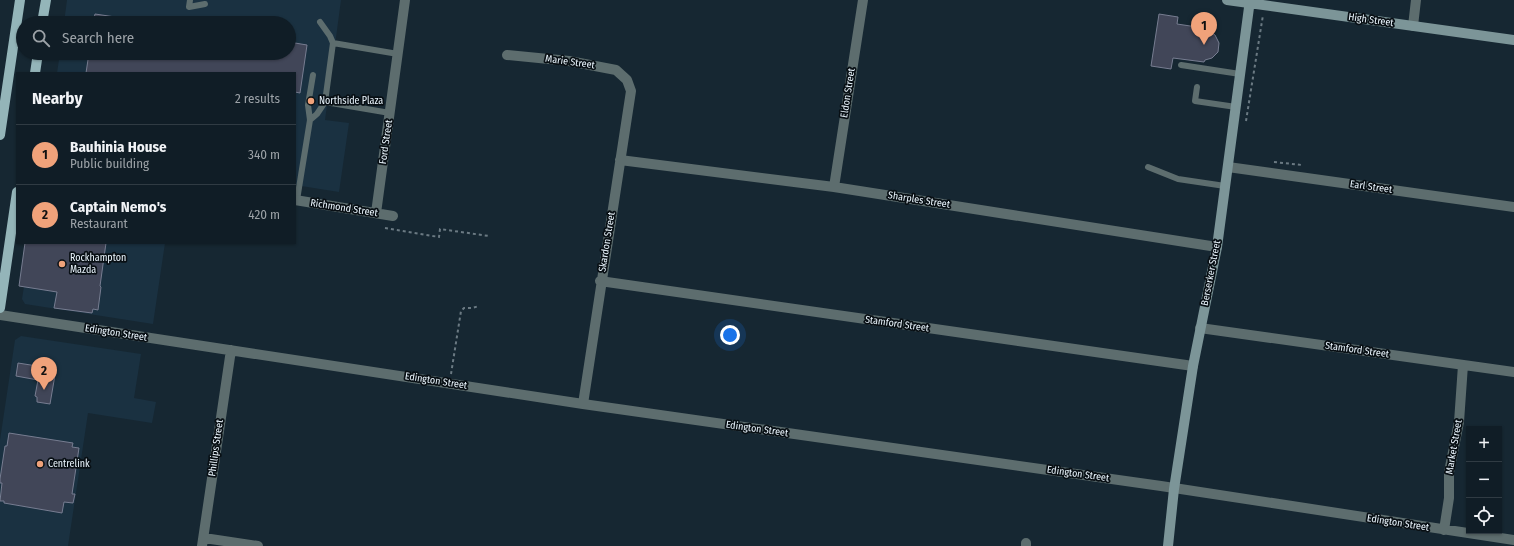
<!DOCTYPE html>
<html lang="en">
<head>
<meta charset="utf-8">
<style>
	body { margin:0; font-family:"Fira Sans Condensed",sans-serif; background:#1e2a32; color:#f1f3f6 }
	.controls { position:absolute; right:12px; bottom:12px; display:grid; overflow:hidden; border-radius:0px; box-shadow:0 1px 3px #0004 }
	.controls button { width:36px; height:36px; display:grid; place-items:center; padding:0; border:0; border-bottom:1px solid #303b43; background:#101d26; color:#f1f3f6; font:20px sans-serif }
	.you { position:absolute; left:730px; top:335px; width:14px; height:14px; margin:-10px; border:3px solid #fff; border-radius:50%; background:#1a73e8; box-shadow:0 0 0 6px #1a73e833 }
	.badge { display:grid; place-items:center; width:26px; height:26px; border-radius:50%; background:#f0a27a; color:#111; font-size:13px; font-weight:700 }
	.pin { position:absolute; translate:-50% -33px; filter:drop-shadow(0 1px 2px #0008) }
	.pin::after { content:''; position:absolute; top:21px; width:14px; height:12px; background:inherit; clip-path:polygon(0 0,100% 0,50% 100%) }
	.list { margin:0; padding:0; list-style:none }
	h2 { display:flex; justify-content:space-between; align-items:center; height:52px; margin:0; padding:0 16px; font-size:17px }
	h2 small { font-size:13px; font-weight:400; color:#9ca2a7 }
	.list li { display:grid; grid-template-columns:26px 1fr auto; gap:12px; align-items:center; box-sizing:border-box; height:60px; padding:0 16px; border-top:1px solid #303b43 }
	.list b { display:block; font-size:15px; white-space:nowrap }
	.list p { margin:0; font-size:13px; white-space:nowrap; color:#9ca2a7 }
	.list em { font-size:13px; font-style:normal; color:#9ca2a7 }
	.icon { flex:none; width:22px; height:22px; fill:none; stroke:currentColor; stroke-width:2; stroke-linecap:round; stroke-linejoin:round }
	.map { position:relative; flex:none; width:1514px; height:546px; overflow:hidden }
	.search { position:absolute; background:#101d26; box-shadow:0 1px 3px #0004; left:16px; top:16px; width:280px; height:44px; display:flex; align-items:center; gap:10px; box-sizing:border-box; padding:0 14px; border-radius:22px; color:#9ca2a7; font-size:15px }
	.panel { position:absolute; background:#101d26; box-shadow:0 1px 3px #0004; left:16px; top:72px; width:280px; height:172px; border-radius:0px }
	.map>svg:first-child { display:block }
	.built { fill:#1a3141 }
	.building { fill:#414658; stroke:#777d91 }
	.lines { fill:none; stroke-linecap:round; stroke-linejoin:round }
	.path { stroke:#6b7a83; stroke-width:2; stroke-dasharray:3 3; stroke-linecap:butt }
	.lane { stroke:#5d6d6e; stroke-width:6 }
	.street { stroke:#5d6d6e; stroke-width:10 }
	.secondary { stroke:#7c9598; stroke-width:10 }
	.primary { stroke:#94b5b9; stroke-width:10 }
	.poi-dot { fill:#f0a27a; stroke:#080f14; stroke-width:1.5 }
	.labels { text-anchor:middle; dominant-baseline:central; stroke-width:3.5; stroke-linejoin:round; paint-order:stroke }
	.street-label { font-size:10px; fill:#ebf6fe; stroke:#080f14 }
	.poi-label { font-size:10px; fill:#ebf6fe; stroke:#080f14; text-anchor:start }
</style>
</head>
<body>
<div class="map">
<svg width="1514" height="546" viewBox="0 0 1514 546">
	<rect width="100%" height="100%" fill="#162732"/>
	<path class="built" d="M67 0H341L325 120 349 123 339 192 295 185V73H57L60 53H289V23H64Z
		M31 243H165L153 324 25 304 22 299Z
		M21 336 141 354 134 398 156 402 152 423 88 413 68 546H0V440L15 340Z"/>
	<path class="building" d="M95 14 122 18 121 23H93Z
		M1159 14 1178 17 1177 24 1197 27 1198 23 1210 25 1209 31 1215 35 1219 43 1218 52 1212 58 1205 60 1204 62 1173 58 1171 69 1151 66Z
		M289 42 307 45 300 93 295 92V73H86L89 53H289Z
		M25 243H106L100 286 101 287 98 310 93 309 92 313 54 308 57 292 19 286Z
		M18 363 56 369 50 404 37 402V397L35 396 38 380 16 376Z
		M9 433 73 443 72 447 79 448 72 494H75L73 503 64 502 62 513 4 503V501H0L2 483H0V479L5 446H7Z"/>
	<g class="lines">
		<path class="path" d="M1246 121 1263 15
			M1274 162 1302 165
			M385 228 439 237 440 229 489 236
			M451 374 461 311 464 308H472L479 306"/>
		<path class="lane" d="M190 0 189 7 205 4
			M320 22 330 36 333 43 398 54
			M333 43 325 102 390 113
			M1181 65 1240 74
			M1197 87 1195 101 1236 107
			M310 120 317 114 325 102
			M1148 167 1178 179 1225 186
			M297 200 310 120 308 105 313 75"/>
		<path class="street" d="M1413 26 1416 0
			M507 55 569 61 616 70 627 80 631 91 583 404
			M620 160 834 187 1217 247
			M1228 167 1514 207
			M834 187 863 0
			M295 200 393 216
			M376 213 405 0
			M600 281 1193 366
			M0 315 583 404 1161 486 1514 540
			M1200 328 1514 372
			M1444 530 1449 498V472L1459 422 1463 365
			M204 538 258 546
			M202 546 231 350
			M1026 546V543"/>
		<path class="secondary" d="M1227 0 1514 40
			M1168 546 1174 489 1193 366 1217 247 1250 0"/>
		<path class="primary" d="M42 23 46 0
			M35 73 38 53
			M0 135 20 0
			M0 308 17 192"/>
	</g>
	<g class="poi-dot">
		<circle cx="311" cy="101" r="4"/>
		<circle cx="62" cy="264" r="4"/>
		<circle cx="40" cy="464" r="4"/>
	</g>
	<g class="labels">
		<g class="street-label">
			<text transform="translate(1371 20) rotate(8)">High Street</text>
			<text transform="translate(570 62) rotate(8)">Marie Street</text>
			<text transform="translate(848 93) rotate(-81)">Eldon Street</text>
			<text transform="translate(386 142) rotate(-82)">Ford Street</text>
			<text transform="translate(1371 187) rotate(8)">Earl Street</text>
			<text transform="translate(919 200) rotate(9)">Sharples Street</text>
			<text transform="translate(344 208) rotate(9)">Richmond Street</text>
			<text transform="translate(607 242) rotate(-81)">Skardon Street</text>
			<text transform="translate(1211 273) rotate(-79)">Berserker Street</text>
			<text transform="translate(897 324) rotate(8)">Stamford Street</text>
			<text transform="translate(116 333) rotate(9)">Edington Street</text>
			<text transform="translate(1357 350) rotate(8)">Stamford Street</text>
			<text transform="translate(436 381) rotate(9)">Edington Street</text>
			<text transform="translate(757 429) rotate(8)">Edington Street</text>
			<text transform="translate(1454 447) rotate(-80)">Market Street</text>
			<text transform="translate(216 448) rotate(-82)">Phillips Street</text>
			<text transform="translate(1078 474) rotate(8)">Edington Street</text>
			<text transform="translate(1398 523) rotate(9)">Edington Street</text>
		</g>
		<g class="poi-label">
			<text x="319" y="101">Northside Plaza</text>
			<text x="70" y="258">Rockhampton<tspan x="70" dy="12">Mazda</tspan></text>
			<text x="48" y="464">Centrelink</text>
		</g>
	</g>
</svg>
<div class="controls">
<button>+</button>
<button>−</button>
<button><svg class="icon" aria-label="locate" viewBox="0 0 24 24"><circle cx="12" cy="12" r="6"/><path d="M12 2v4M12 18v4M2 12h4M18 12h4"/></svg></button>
</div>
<div class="you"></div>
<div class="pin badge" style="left:1204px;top:45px">1</div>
<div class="pin badge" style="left:44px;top:390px">2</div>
<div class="search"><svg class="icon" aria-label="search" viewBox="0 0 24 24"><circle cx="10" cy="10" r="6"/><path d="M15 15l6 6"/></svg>Search here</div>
<section class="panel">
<h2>Nearby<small>2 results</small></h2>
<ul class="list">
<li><span class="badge">1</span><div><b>Bauhinia House</b><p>Public building</p></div><em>340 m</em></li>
<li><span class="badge">2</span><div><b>Captain Nemo's</b><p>Restaurant</p></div><em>420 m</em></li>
</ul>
</section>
</div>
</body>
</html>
